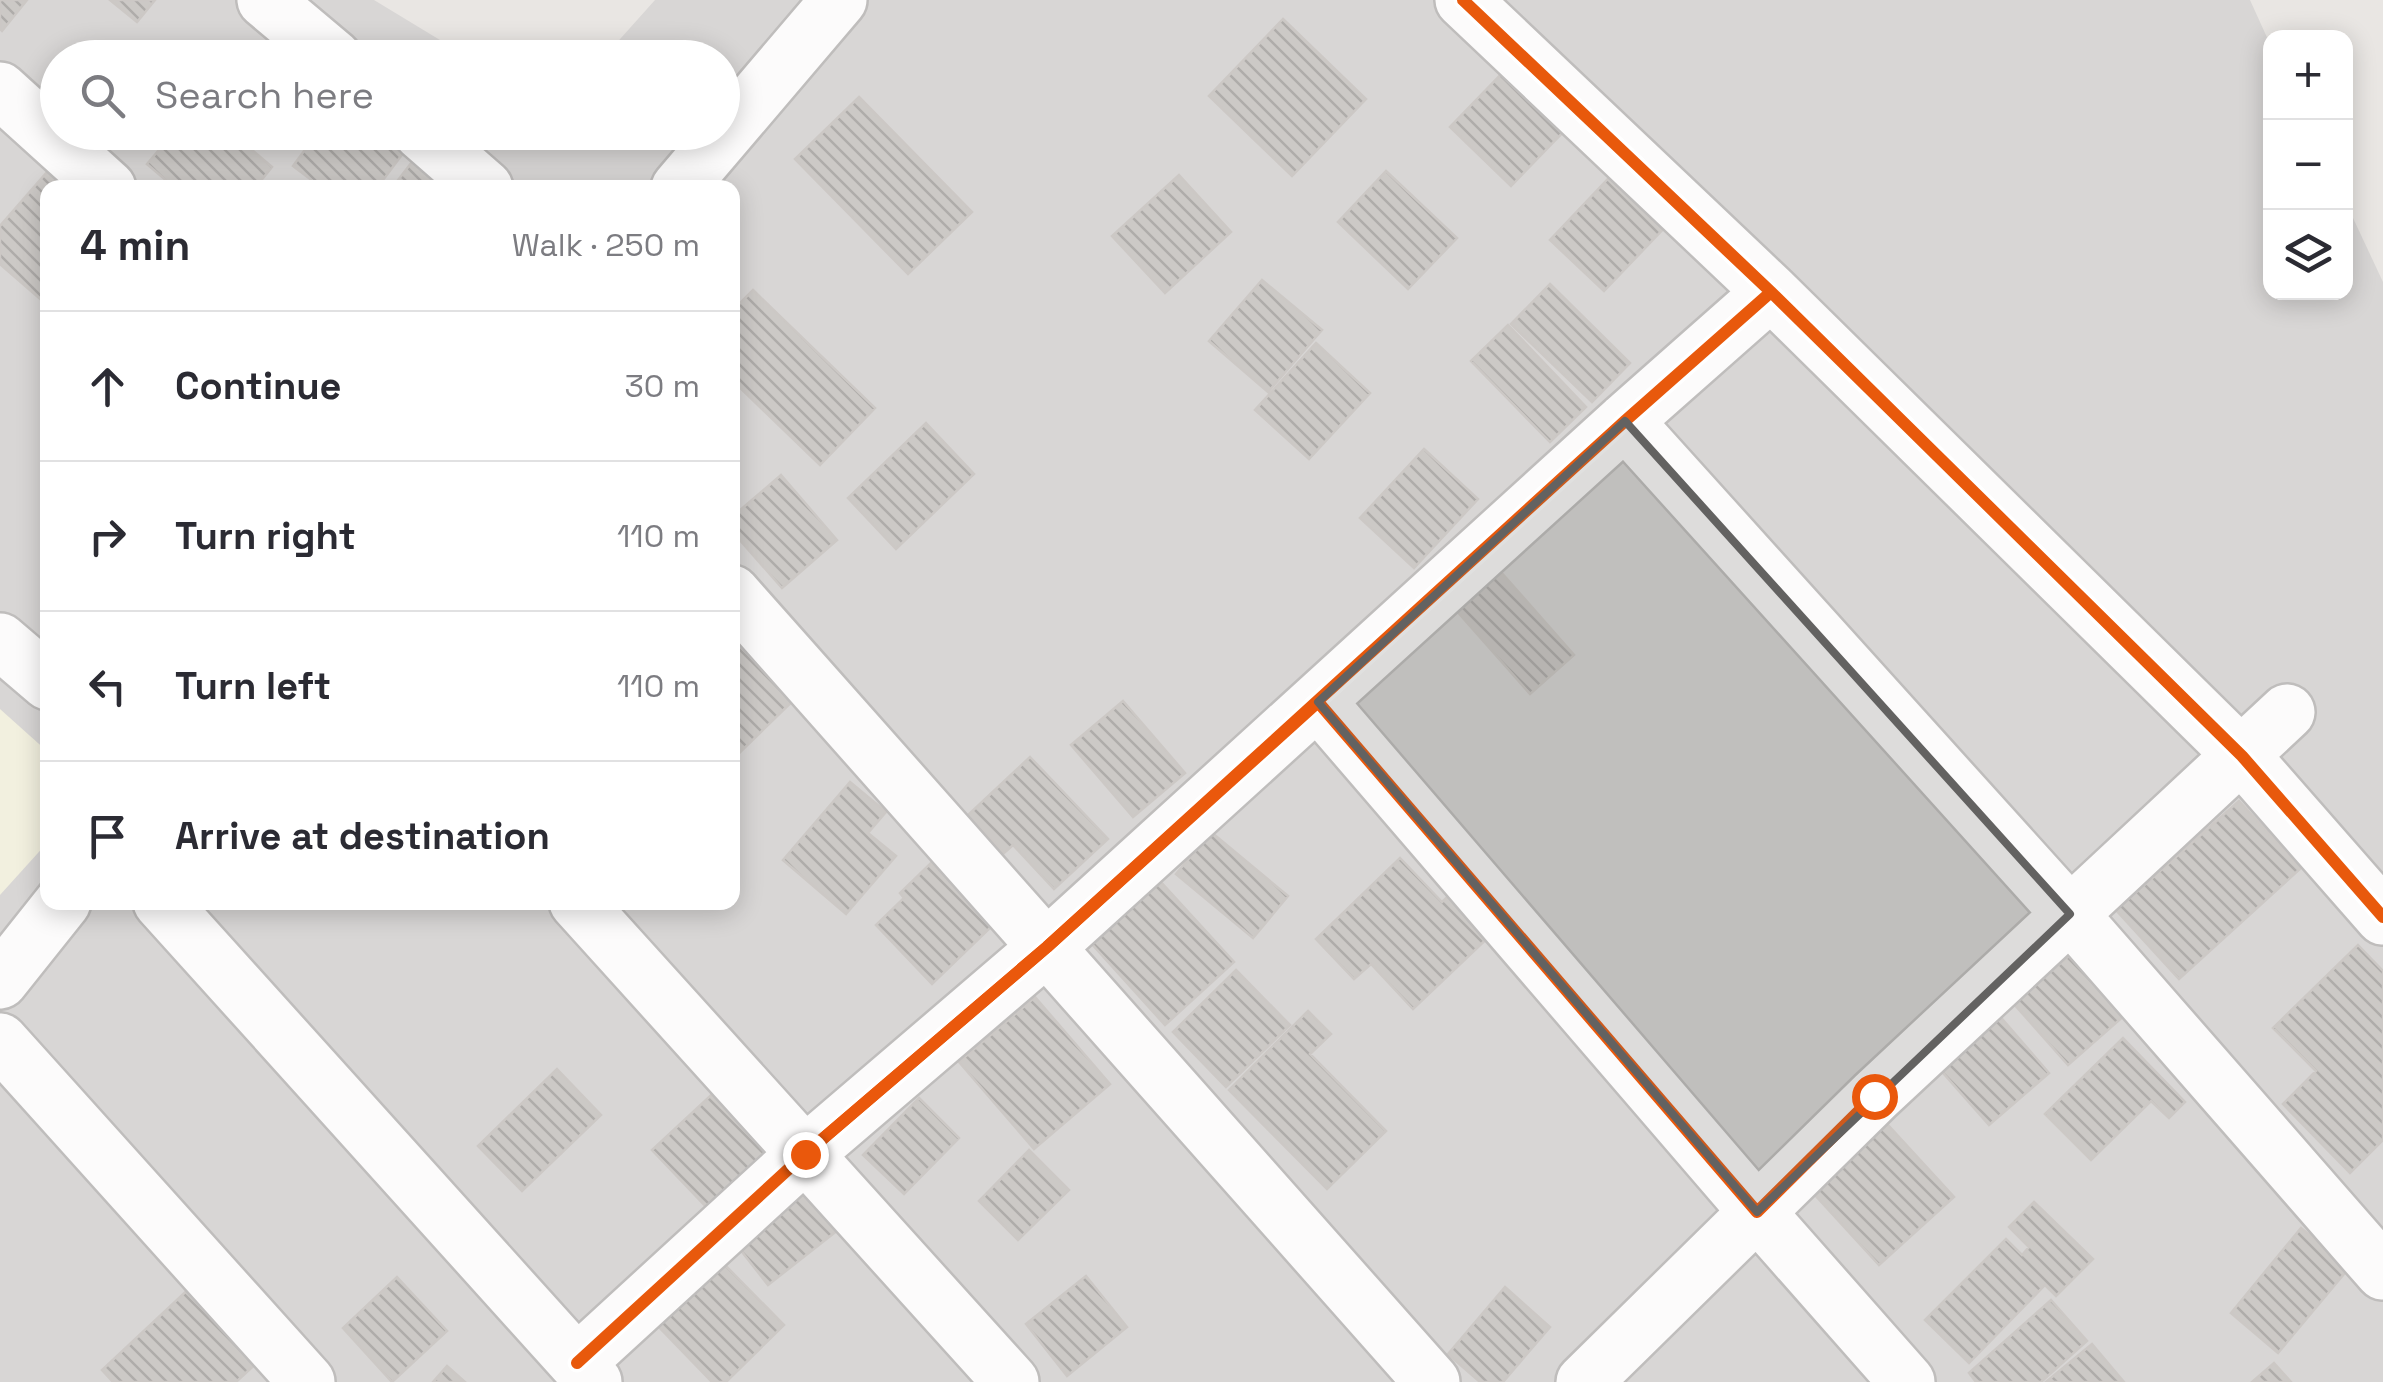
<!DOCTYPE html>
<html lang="en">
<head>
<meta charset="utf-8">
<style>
	body { margin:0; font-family:"Space Grotesk",sans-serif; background:#f2f2f3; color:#2b2b33 }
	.controls { position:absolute; right:30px; top:30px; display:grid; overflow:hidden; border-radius:20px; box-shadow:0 5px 25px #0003 }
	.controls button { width:90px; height:90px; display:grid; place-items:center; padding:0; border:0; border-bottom:2px solid #e1e1e2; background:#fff; color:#2b2b33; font:50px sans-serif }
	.stop { position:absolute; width:30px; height:30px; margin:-22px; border:8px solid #ea580c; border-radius:50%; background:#fff }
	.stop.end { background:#ea580c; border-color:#fff; box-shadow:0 2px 10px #0008 }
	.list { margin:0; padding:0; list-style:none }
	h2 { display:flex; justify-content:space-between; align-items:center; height:130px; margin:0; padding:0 40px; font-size:42px }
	h2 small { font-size:32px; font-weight:400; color:#7c7c81 }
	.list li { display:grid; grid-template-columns:65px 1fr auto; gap:30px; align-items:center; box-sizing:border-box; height:150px; padding:0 40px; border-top:2px solid #e1e1e2 }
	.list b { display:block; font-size:38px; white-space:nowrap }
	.list em { font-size:32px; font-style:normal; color:#7c7c81 }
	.icon { flex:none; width:55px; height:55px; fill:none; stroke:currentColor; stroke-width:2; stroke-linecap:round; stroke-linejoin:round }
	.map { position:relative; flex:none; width:2383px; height:1382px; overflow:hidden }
	.search { position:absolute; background:#fff; box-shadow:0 5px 25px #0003; left:40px; top:40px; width:700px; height:110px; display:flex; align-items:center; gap:25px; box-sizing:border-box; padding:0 35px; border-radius:55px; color:#7c7c81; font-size:38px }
	.panel { position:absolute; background:#fff; box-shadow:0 5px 25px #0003; left:40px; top:180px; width:700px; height:730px; border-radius:20px }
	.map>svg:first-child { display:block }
	.residential { fill:#d8d6d5; fill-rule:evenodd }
	.education { fill:#f2f0df }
	.building { fill:url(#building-back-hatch); stroke:#ccc8c5; stroke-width:2.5 }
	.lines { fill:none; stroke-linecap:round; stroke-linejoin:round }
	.minor-casing { stroke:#bfbdbc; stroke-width:60 }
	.minor { stroke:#fcfbfb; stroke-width:55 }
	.cycleway-casing { stroke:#fff; stroke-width:19 }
	.cycleway { stroke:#e8590c; stroke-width:12 }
	.route { stroke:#ea580c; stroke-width:12 }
	.marked { fill:#636261; fill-opacity:0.2; stroke:#636261; stroke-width:8; stroke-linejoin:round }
</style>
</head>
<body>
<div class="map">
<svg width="2383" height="1382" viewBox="0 0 2383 1382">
	<defs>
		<pattern id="building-back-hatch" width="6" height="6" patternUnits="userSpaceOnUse" patternTransform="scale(2.5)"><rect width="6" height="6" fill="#ccc9c6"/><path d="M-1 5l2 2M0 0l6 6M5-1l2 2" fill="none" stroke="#afacaa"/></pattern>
	</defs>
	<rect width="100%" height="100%" fill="#e9e6e3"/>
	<path class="residential" d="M0 0H374L468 57 58 58V132H722V58L604 57 655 0H2250L2270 44V292H2346V203L2383 282V1382H0ZM48 188H732V902H48Z"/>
	<path class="education" d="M0 709 48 752 47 843 0 895Z"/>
	<path class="building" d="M0 0H27L2 31 0 29Z
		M110 0H155L137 22Z
		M1283 19 1366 99 1292 176 1209 96Z
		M1509 66 1570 125 1511 186 1450 127Z
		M859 97 972 212 908 274 795 159Z
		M174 132H231L272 167 255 188H175L147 164Z
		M318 132H404L413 140 377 188H322L293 166Z
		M415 158 452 188H392Z
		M54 164 81 188H48L46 304 0 264V226Z
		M1621 165 1670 222 1604 291 1550 240Z
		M1386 171 1457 238 1408 289 1338 222Z
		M1179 175 1231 232 1165 293 1112 236Z
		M1262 280 1322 330 1268 392 1209 341Z
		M1550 284 1630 363 1592 402 1511 324Z
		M753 290 875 408 820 465 732 380V311Z
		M1508 325 1586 407 1550 442 1471 361Z
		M1316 343 1370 393 1309 459 1255 410Z
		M926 423 974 474 896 549 848 498Z
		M1424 449 1478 499 1414 568 1360 518Z
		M781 475 837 540 782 588 732 531V517Z
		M1500 571 1574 655 1530 694 1456 610Z
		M732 622 802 692 732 760Z
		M1123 701 1185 773 1133 817 1071 745Z
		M1030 757 1108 839 1054 889 1013 845 1004 853 968 815Z
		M850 782 886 812 868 833 896 856 846 914 783 860Z
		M2239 801 2301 868 2179 979 2116 910Z
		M1211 832 1288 896 1253 938 1176 874Z
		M1400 858 1442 902 1455 890 1495 931 1413 1009 1371 964 1354 979 1316 939Z
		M931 863 992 926 932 984 876 925 904 898 900 893Z
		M1160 881 1234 962 1165 1025 1091 943Z
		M2358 945 2383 971V1140L2350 1173 2283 1104 2316 1071 2273 1028Z
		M2072 953 2126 1014 2068 1065 2014 1004Z
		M1236 970 1290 1025 1226 1087 1173 1032Z
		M1035 997 1110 1084 1034 1149 959 1062Z
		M1308 1011 1331 1034 1310 1054 1386 1131 1327 1189 1229 1090Z
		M1997 1013 2049 1073 1989 1125 1937 1066Z
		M2123 1038 2185 1102 2169 1118 2151 1101 2091 1160 2045 1114Z
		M557 1069 601 1115 522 1191 478 1146Z
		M722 1085 780 1147 711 1212 652 1150Z
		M919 1098 959 1138 904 1194 863 1155Z
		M1878 1114 1954 1197 1879 1265 1804 1183Z
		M1029 1150 1069 1190 1018 1240 979 1201Z
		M803 1175 843 1226 768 1285 728 1234Z
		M2034 1202 2093 1259 2056 1296 2045 1285 1969 1363 1925 1320 2006 1239 2022 1255 2029 1247 2009 1227Z
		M2301 1228 2349 1268 2278 1353 2231 1313Z
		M720 1260 784 1325 726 1382H712L655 1323Z
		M1086 1276 1127 1327 1067 1376 1026 1324Z
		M397 1277 447 1331 392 1382 343 1328Z
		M195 1283 264 1356 236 1382H113L102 1370Z
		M1505 1287 1550 1327 1503 1382H1480L1448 1354Z
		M2051 1300 2087 1341 2041 1382H1976L1969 1373Z
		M2092 1344 2124 1382H2046Z
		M2274 1363 2291 1382H2252Z
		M447 1366 465 1382H433Z"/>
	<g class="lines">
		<g class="minor-casing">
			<path id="minor" d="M265 0 334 58
				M1463 0 1771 292 2242 756 2383 917
				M0 90 108 188
				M421 132 485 188
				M679 188 839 0
				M1625 421 2070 914 2383 1272
				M732 593 1432 1382
				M0 641 48 682
				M1318 702 1757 1212 1907 1382
				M161 902 594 1382
				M577 902 1011 1382
				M0 981 63 902
				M0 1041 307 1382
				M577 1363 805 1154 1047 947 1625 421 1771 292
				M1584 1382 1875 1096 2287 712"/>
		</g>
		<use href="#minor" class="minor"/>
		<g class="cycleway-casing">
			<path id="cycleway" d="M1463 0 1771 292 2242 756 2383 917
				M577 1363 805 1154 1047 947 1625 421 1771 292"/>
		</g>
		<use href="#cycleway" class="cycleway"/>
	</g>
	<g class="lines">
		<path class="route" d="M805 1154 1047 947 1318 702 1757 1212 1874 1096"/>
	</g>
	<path class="marked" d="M1625 421 2070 914 1757 1212 1318 702Z"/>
</svg>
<div class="controls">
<button>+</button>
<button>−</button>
<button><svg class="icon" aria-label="layers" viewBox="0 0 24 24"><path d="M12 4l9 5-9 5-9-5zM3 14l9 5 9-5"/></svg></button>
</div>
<div class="stop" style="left:1874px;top:1096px"></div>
<div class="stop end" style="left:805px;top:1154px"></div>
<div class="search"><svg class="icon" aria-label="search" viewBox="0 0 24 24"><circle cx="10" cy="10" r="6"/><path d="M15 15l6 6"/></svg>Search here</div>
<section class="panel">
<h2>4 min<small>Walk · 250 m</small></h2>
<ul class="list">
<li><svg class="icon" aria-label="ahead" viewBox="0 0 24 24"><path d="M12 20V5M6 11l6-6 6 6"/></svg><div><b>Continue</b></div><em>30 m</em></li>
<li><svg class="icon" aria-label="right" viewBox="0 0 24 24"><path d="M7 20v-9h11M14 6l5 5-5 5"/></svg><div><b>Turn right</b></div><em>110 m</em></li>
<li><svg class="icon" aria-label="left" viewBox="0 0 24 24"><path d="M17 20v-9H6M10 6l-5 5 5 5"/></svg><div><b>Turn left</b></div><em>110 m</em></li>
<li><svg class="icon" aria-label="arrive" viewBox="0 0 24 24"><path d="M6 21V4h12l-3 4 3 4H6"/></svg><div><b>Arrive at destination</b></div></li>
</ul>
</section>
</div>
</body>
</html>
